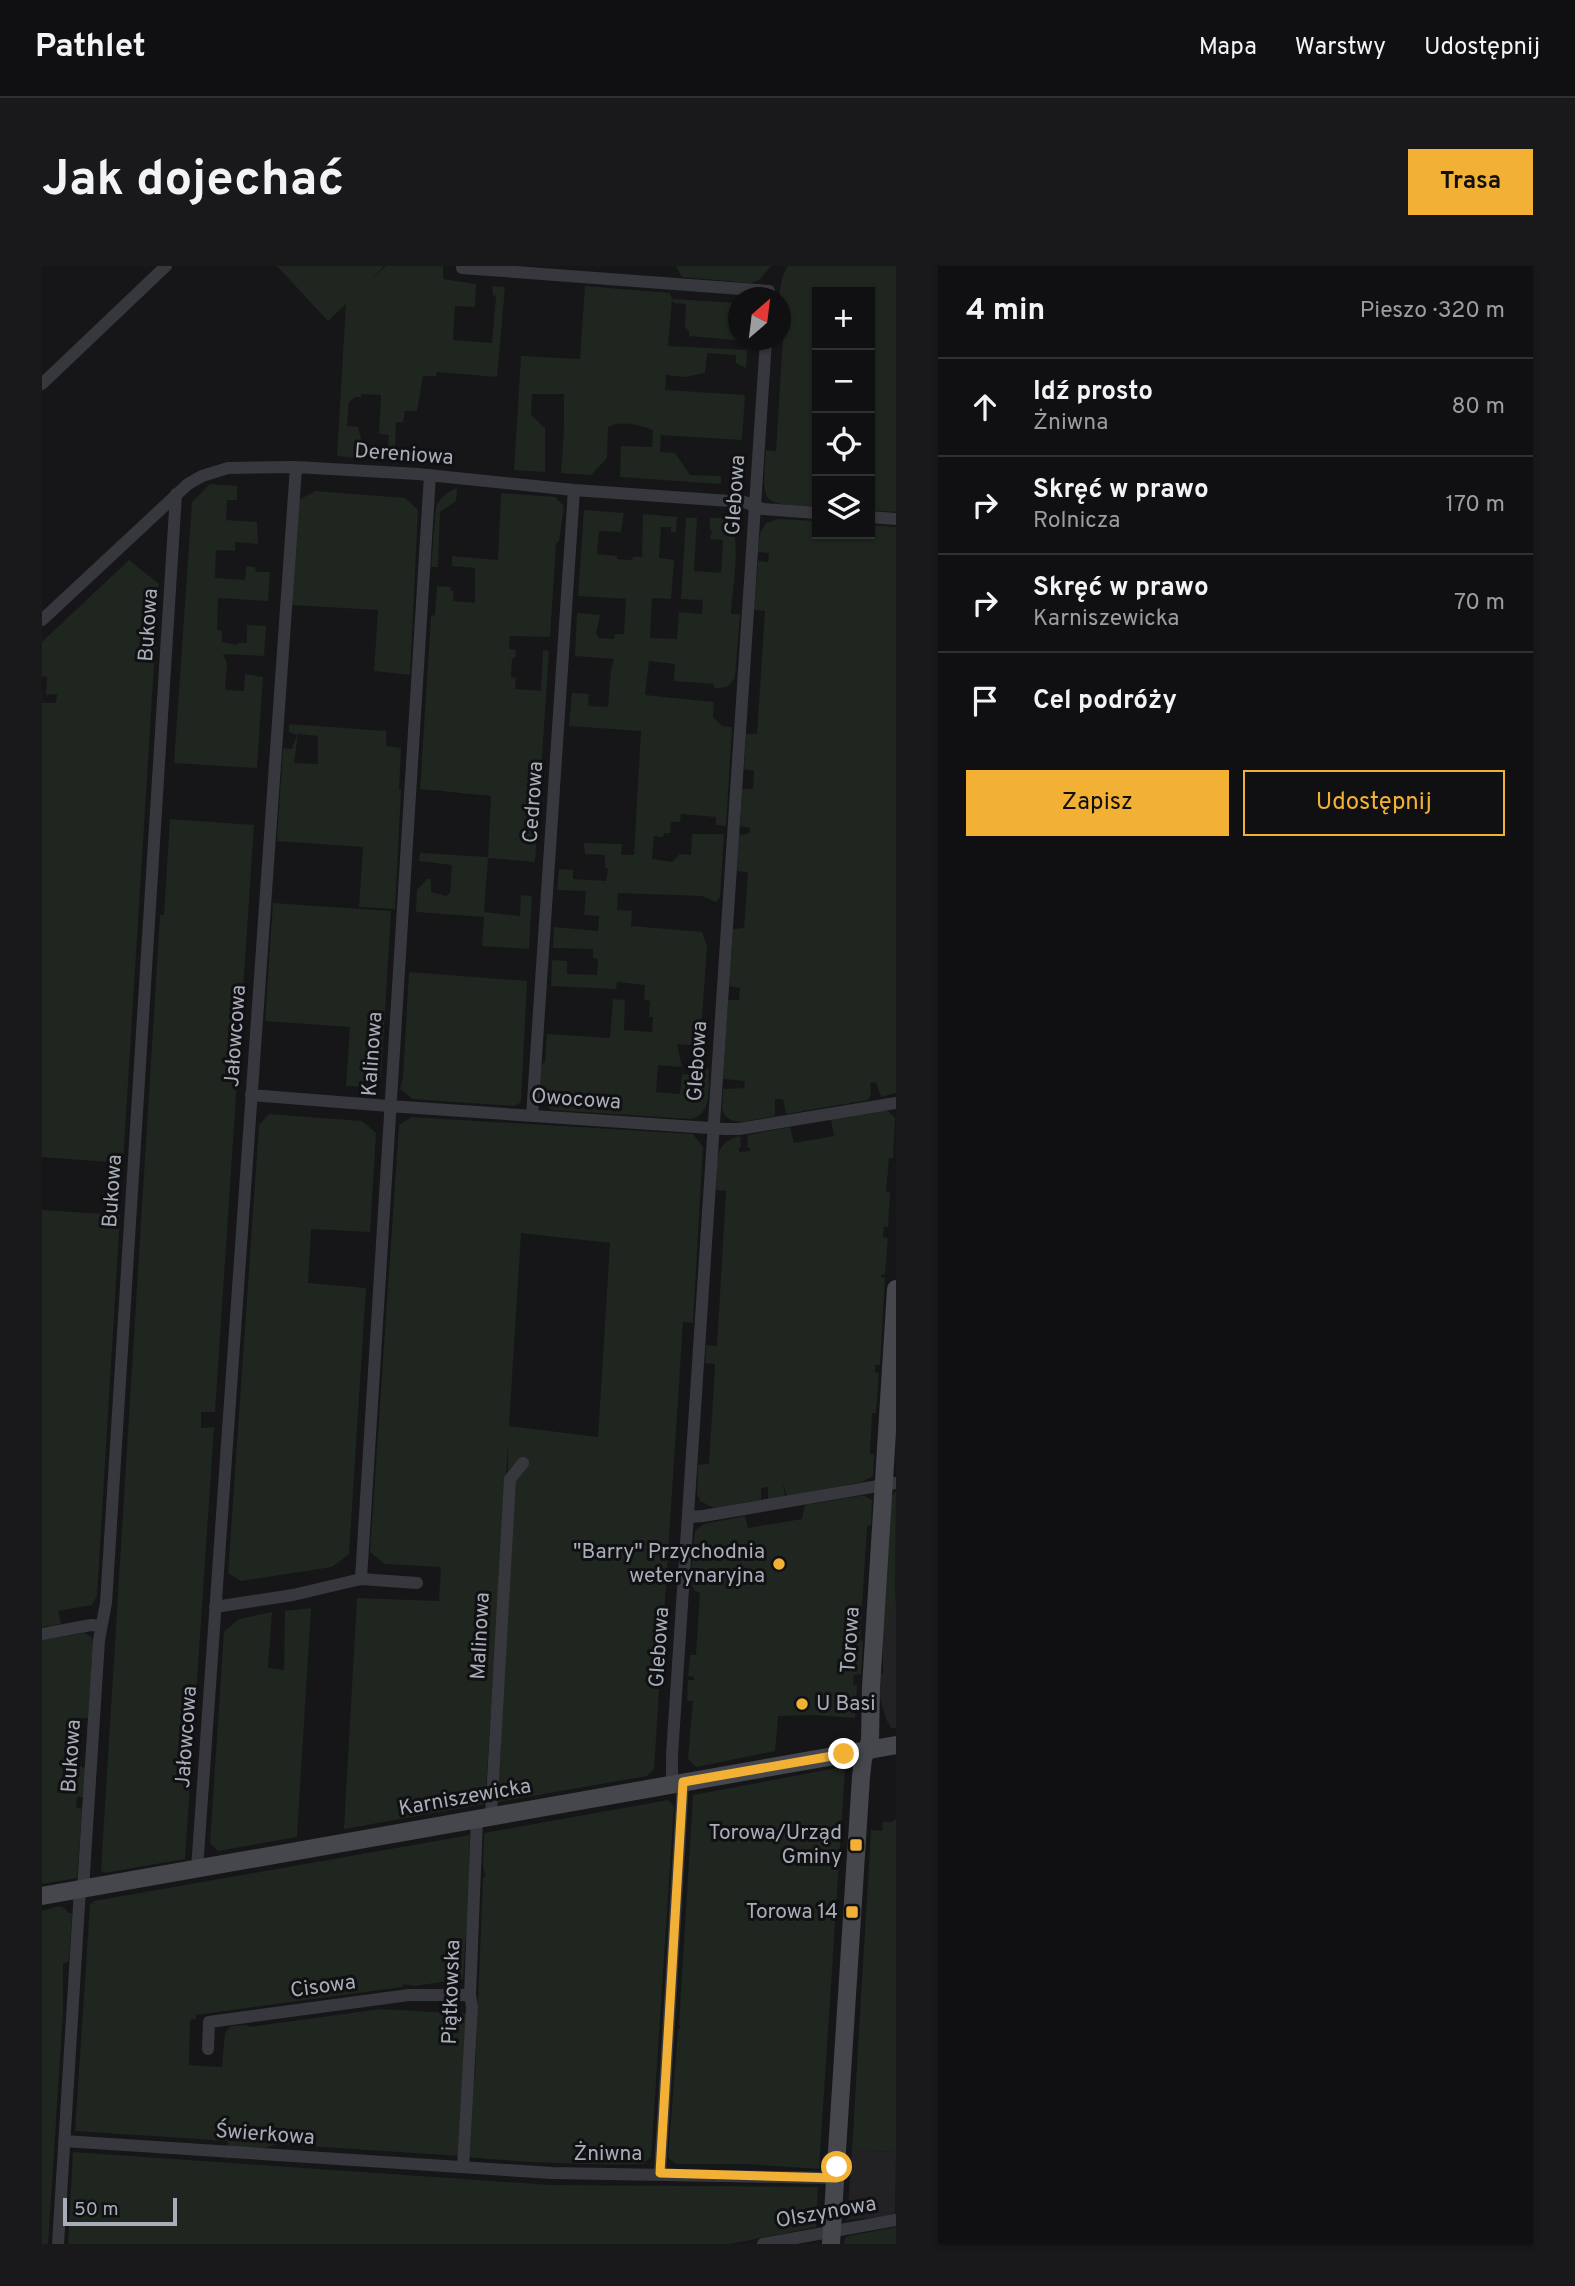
<!DOCTYPE html>
<html lang="pl">
<head>
<meta charset="utf-8">
<style>
	body { margin:0; font-family:Overpass,sans-serif; background:#19191b; color:#f1f3f6 }
	.controls { position:absolute; right:21px; top:21px; display:grid; overflow:hidden; border-radius:0px; box-shadow:0 2px 5px #0004 }
	.controls button { width:63px; height:63px; display:grid; place-items:center; padding:0; border:0; border-bottom:2px solid #303032; background:#101012; color:#f1f3f6; font:35px sans-serif }
	.compass { position:absolute; left:686px; top:21px; width:63px; height:63px; border-radius:50%; background:#101012; box-shadow:0 2px 5px #0004; rotate:28deg }
	.scale { position:absolute; left:21px; bottom:18px; width:114px; box-sizing:border-box; padding-left:7px; border:4px solid #a8adb8; border-top:0; font-size:19px; line-height:24px; white-space:nowrap; color:#a8adb8; -webkit-text-stroke:5px #111113; paint-order:stroke }
	.stop { position:absolute; width:21px; height:21px; margin:-16px; border:5px solid #f2b134; border-radius:50%; background:#fff }
	.stop.end { background:#f2b134; border-color:#fff; box-shadow:0 2px 7px #0008 }
	.list { margin:0; padding:0; list-style:none }
	h2 { display:flex; justify-content:space-between; align-items:center; height:91px; margin:0; padding:0 28px; font-size:30px }
	h2 small { font-size:23px; font-weight:400; color:#9c9d9f }
	.list li { display:grid; grid-template-columns:46px 1fr auto; gap:21px; align-items:center; box-sizing:border-box; height:98px; padding:0 28px; border-top:2px solid #303032 }
	.list b { display:block; font-size:26px; white-space:nowrap }
	.list p { margin:0; font-size:23px; white-space:nowrap; color:#9c9d9f }
	.list em { font-size:23px; font-style:normal; color:#9c9d9f }
	.actions { display:flex; gap:14px; padding:21px 28px }
	.actions a { flex:1; padding:16px 0; border:2px solid #f2b134; border-radius:0px; text-align:center; font-size:24px; color:#f2b134 }
	.actions .main { background:#f2b134; color:#111 }
	.icon { flex:none; width:38px; height:38px; fill:none; stroke:currentColor; stroke-width:2; stroke-linecap:round; stroke-linejoin:round }
	.map { position:relative; flex:none; width:854px; height:1978px; overflow:hidden; border-radius:0px }
	header { display:flex; align-items:center; gap:42px; box-sizing:border-box; height:98px; padding:0 35px; background:#101012; border-bottom:2px solid #303032 }
	header strong { font-size:33px }
	nav { display:flex; gap:38px; margin-inline-start:auto; font-size:24px }
	.intro { display:flex; align-items:center; justify-content:space-between; box-sizing:border-box; height:168px; padding:0 42px }
	h1 { margin:0; font-size:49px }
	.button { padding:18px 32px; border-radius:0px; background:#f2b134; color:#111; font-size:24px; font-weight:700 }
	main { display:flex; gap:42px; padding:0 42px }
	aside { flex:1; background:#101012; border-radius:0px; box-shadow:0 2px 5px #0004 }
	.map>svg:first-child { display:block }
	.built { fill:#222225 }
	.green { fill:#1e261f; fill-rule:evenodd }
	.lines { fill:none; stroke-linecap:round; stroke-linejoin:round }
	.street { stroke:#37383d; stroke-width:12 }
	.secondary { stroke:#45474d; stroke-width:18 }
	.route { stroke:#f2b134; stroke-width:9 }
	.poi-dot { fill:#f2b134; stroke:#111113; stroke-width:2.5 }
	.labels { text-anchor:middle; dominant-baseline:central; stroke-width:6; stroke-linejoin:round; paint-order:stroke }
	.street-label { font-size:21px; fill:#a8adb8; stroke:#111113 }
	.poi-label { font-size:21px; fill:#a8adb8; stroke:#111113; text-anchor:end }
</style>
</head>
<body>
<header>
<strong>Pathlet</strong>
<nav><a>Mapa</a><a>Warstwy</a><a>Udostępnij</a></nav>
</header>
<div class="intro"><h1>Jak dojechać</h1><a class="button">Trasa</a></div>
<main>
<div class="map">
<svg width="854" height="1978" viewBox="0 0 854 1978">
	<rect width="100%" height="100%" fill="#161618"/>
	<path class="built" d="M854 1320V1462H849L844 1453 836 1424 837 1407 841 1408 840 1354 847 1339H853Z
		M810 1884 854 1886 853 1950 805 1954Z"/>
	<path class="green" d="M235 0H342L328 15 344 0H401V13L434 18 433 41 413 40 411 74 450 77 454 30 451 29 450 20 463 21 455 111 395 106 394 110H381L375 145H363L361 156H354L353 183 381 184 383 198 345 194 347 169 337 168 339 129 320 128 319 131H313L307 136 305 160 316 161 324 193 295 190 304 38 286 55Z
		M634 0H729L717 14 708 17 640 11Z
		M746 0H854V246L828 244V26H775V241C718 237 720 242 724 184L734 185 742 56 739 55C738 36 735 16 746 0Z
		M543 20 628 27 630 33 696 37V74H706L704 102 694 97V89L665 87 663 107 643 111 624 109 623 124 703 129 700 174 619 169 618 186 633 187 648 209 679 210V218L578 211 579 180 610 181 611 164C595 159 582 154 566 161L565 192 549 209 519 207 522 164V128H490L489 149 503 162V206L472 204 479 90 538 93ZM630 34 632 37 644 38 643 61 647 65V70L703 75 705 84 626 80Z
		M168 218 195 220V234H185L184 254 215 256 216 278 193 276V285L174 284 173 312 203 314 204 300 213 301 214 306H228L226 335 176 332 175 364 180 365V376L195 379 196 377H205V359L224 360 222 390 181 388 185 397 183 424 202 425 203 408 221 411 215 502 132 497 150 236Z
		M415 222 414 235 398 246 396 301H389L394 241C399 231 404 226 415 222Z
		M273 225 363 232 376 244 368 409 332 405 336 344 249 339 257 234Z
		M459 227 513 231 522 240 517 275 514 278 508 371 468 370 467 383 474 384 473 392H470L469 411 474 412 473 423 499 425 501 384 507 385 493 596 446 592 442 646 478 650 479 629 490 630 487 683 440 680 442 651 374 646 375 624 385 613H389V626L404 630 408 627 410 599 377 595 378 587 446 591 449 530 378 523 389 350 393 349 395 320 409 321V325H412L411 335 433 337V302L410 300V290L456 294Z
		M542 244 582 247 579 266 557 265 555 288 575 290V293L590 294 591 291H600L601 248 635 251 634 266H629V261H619L617 292 632 294 629 333 610 332 608 372 635 373 637 346 660 348 661 334 639 333 644 252H655L652 305 679 307 681 274 668 273 670 264H668V252C675 252 684 251 689 258 699 273 690 328 689 348H698L693 411C687 422 683 422 672 422V418L632 415 633 398 607 395 603 429 672 436 671 451 680 460 690 461 684 560 674 559V551L639 548 638 556H629L628 567H622L621 571 612 570 610 593 630 596 638 588 649 589 650 568H682L678 631 674 636 660 630 576 627 575 644 590 645 589 660 660 666 665 681 658 780 635 778 640 801 616 799 614 826 638 828 640 808 656 810V803H667C666 821 671 848 649 853L509 844 496 830 498 800 503 796 505 768 568 772 571 733 583 734 582 764 610 766 611 751H607L608 735 602 734 603 719 575 716 574 723 509 720 510 694 525 695V708L555 709 556 693 551 692V683L511 682 512 661 556 665 557 650 542 649 544 625 515 624 517 603 531 604V613L564 615 566 603 563 601V589L543 588 542 577 580 578 579 589H592L599 465 527 460 530 427 547 428 546 440 566 441 569 403 572 393 533 390 535 347 558 349 554 367 557 372 572 373 573 368H582L584 333 536 330Z
		M736 253 775 255V268H828V259L854 261V827L839 831 834 816 828 817 829 829 826 834 744 848 741 833H733V850L699 856 691 855 683 850 680 843 681 823 702 822 703 815 681 813 686 734H697L698 722 687 720 691 663 702 662 706 606 695 605 697 569 708 567V562L698 560 700 523H711L712 505 702 503 704 468H715L723 345 712 344 716 295 726 296 727 287 716 286 718 267 724 257Z
		M87 294 117 318 81 897 0 891V437H14L15 428 4 429 5 411 0 410V376Z
		M247 458 344 465V480L359 482 357 524H359L353 643 317 641 321 581 235 575 241 482 250 483 255 469 247 466ZM256 468 276 470V498L252 497Z
		M128 553 212 559 173 1146H159V1162L172 1161 143 1593 62 1607 59 1604 118 649H122Z
		M231 637 349 645 339 811 322 821 304 820 308 761 223 755Z
		M367 706 485 715 479 836 473 840 371 833 358 823 361 811Z
		M840 844 846 845 853 852 851 892H847L844 926H848L846 961H842L841 971 846 972 843 1009 839 1008V1011L843 1012 838 1099H833V1106L837 1107 834 1147H830L828 1188H832L831 1210 820 1216 745 1230 741 1218 743 1230 726 1233V1221L719 1222V1234L672 1242 658 1235 655 1227 656 1199 667 1198 673 1101V1098L663 1097 664 1079 675 1080 684 925 674 924C675 900 669 877 698 870L699 881 697 882V886L708 885V882L705 881 706 869 748 861 752 877 792 870 789 853Z
		M227 848 320 855 334 867 328 966 269 963 266 1017 324 1022 307 1288 290 1301 199 1315 186 1307 217 859Z
		M369 851 651 868 661 881 651 1057 641 1056 612 1503 605 1510 456 1536 466 1324V1178L443 1538 302 1563 315 1332 397 1335 399 1301 343 1298 328 1286 357 859ZM479 967 568 977 556 1171 467 1160Z
		M0 944 78 949 55 1330 50 1339 16 1345 19 1358 0 1361Z
		M854 1225 853 1340H847L846 1360 840 1354 849 1231Z
		M818 1230H823L830 1234 829 1259 825 1260 818 1374 821 1375 819 1408 812 1409 811 1419H815L813 1452 772 1449 736 1450 733 1485 654 1501 646 1493 651 1435H645L646 1414H652V1411L646 1410 648 1389H654L658 1327 653 1325 648 1316 653 1265 662 1258 703 1250 706 1262 760 1253 763 1239Z
		M269 1342 255 1571 176 1585 168 1577 182 1366 197 1353 230 1346 226 1402 242 1404 243 1345Z
		M42 1367 49 1371 51 1378 46 1452H40L37 1500 44 1502 41 1531H35L34 1541 40 1543 35 1612 0 1618V1374Z
		M800 1501 803 1504 777 1903 706 1898H634L626 1892 636 1763 639 1762 637 1759 651 1529Z
		M626 1534 632 1540 609 1891 601 1898C543 1899 485 1897 426 1891L430 1811H433L441 1612 443 1610 441 1600 442 1567Z
		M852 1554H854V1886L810 1884 829 1564 840 1565 841 1556H851Z
		M428 1569 426 1666 424 1667 421 1713 372 1720 362 1718 360 1721 154 1749V1753L148 1754 147 1799 180 1801 183 1767 189 1760 205 1759 207 1761 339 1743 426 1748 417 1890 236 1878 184 1893 186 1875 33 1865 48 1639 52 1635Z
		M17 1640 23 1642 26 1647H30L27 1695 21 1698V1747L6 1978H0V1645Z
		M31 1886 509 1919 776 1921 774 1961 688 1978H26Z
		M854 1961V1978H802L803 1972 806 1970Z"/>
	<g class="lines">
		<path class="street" d="M420 2 727 25
			M0 118 124 0
			M828 251 854 253
			M0 354 146 218 160 210 186 202 254 201 376 208 532 224 702 236 721 243 775 247
			M209 829 347 840 683 863H697L854 837
			M490 850 532 224
			M646 1251 661 1250 854 1217
			M319 1313 388 209
			M173 1341 251 1329 319 1313 375 1317
			M0 1368 49 1359 59 1360
			M630 1518V1489L724 74
			M449 1550 468 1213 481 1197
			M155 1603 254 201
			M41 1623 57 1374 64 1337 134 228
			M166 1783 167 1756 367 1729H428
			M22 1875 510 1907 794 1912
			M421 1901 430 1741 428 1729 435 1553
			M618 1907 641 1516
			M16 1978 38 1623
			M721 1978 854 1954"/>
		<path class="secondary" d="M0 1630 854 1479
			M789 1978 819 1511 821 1493 828 1475 829 1421 854 1023"/>
	</g>
	<g class="lines">
		<path class="route" d="M795 1901 794 1912 618 1907 641 1516 802 1488"/>
	</g>
	<g class="poi-dot">
		<circle cx="737" cy="1298" r="7"/>
		<circle cx="760" cy="1438" r="7"/>
		<rect x="807" y="1572" width="14" height="14" rx="3.5"/>
		<rect x="803" y="1639" width="14" height="14" rx="3.5"/>
	</g>
	<g class="labels">
		<g class="street-label">
			<text transform="translate(362 189) rotate(4)">Dereniowa</text>
			<text transform="translate(694 229) rotate(-86)">Glebowa</text>
			<text transform="translate(107 359) rotate(-86)">Bukowa</text>
			<text transform="translate(492 536) rotate(-86)">Cedrowa</text>
			<text transform="translate(194 770) rotate(-86)">Jałowcowa</text>
			<text transform="translate(331 788) rotate(-86)">Kalinowa</text>
			<text transform="translate(656 795) rotate(-86)">Glebowa</text>
			<text transform="translate(534 834) rotate(4)">Owocowa</text>
			<text transform="translate(71 925) rotate(-86)">Bukowa</text>
			<text transform="translate(439 1370) rotate(-87)">Malinowa</text>
			<text transform="translate(809 1374) rotate(-86)">Torowa</text>
			<text transform="translate(618 1381) rotate(-86)">Glebowa</text>
			<text transform="translate(145 1471) rotate(-86)">Jałowcowa</text>
			<text transform="translate(30 1490) rotate(-86)">Bukowa</text>
			<text transform="translate(423 1532) rotate(-10)">Karniszewicka</text>
			<text transform="translate(281 1721) rotate(-8)">Cisowa</text>
			<text transform="translate(410 1726) rotate(-88)">Piątkowska</text>
			<text transform="translate(223 1869) rotate(4)">Świerkowa</text>
			<text x="566" y="1888">Żniwna</text>
			<text transform="translate(784 1947) rotate(-10)">Olszynowa</text>
		</g>
		<g class="poi-label">
			<text x="723" y="1286">"Barry" Przychodnia<tspan x="723" dy="24">weterynaryjna</tspan></text>
			<text x="774" y="1438" text-anchor="start">U Basi</text>
			<text x="800" y="1567">Torowa/Urząd<tspan x="800" dy="24">Gminy</tspan></text>
			<text x="796" y="1646">Torowa 14</text>
		</g>
	</g>
</svg>
<div class="controls">
<button>+</button>
<button>−</button>
<button><svg class="icon" aria-label="locate" viewBox="0 0 24 24"><circle cx="12" cy="12" r="6"/><path d="M12 2v4M12 18v4M2 12h4M18 12h4"/></svg></button>
<button><svg class="icon" aria-label="layers" viewBox="0 0 24 24"><path d="M12 4l9 5-9 5-9-5zM3 14l9 5 9-5"/></svg></button>
</div>
<svg class="compass" viewBox="-18 -18 36 36"><path d="M0-13l5 13h-10z" fill="#e53935"/><path d="M0 13l5-13h-10z" fill="#9c9d9f"/></svg>
<div class="scale">50 m</div>
<div class="stop" style="left:795px;top:1901px"></div>
<div class="stop end" style="left:802px;top:1488px"></div>
</div>
<aside>
<h2>4 min<small>Pieszo · 320 m</small></h2>
<ul class="list">
<li><svg class="icon" aria-label="ahead" viewBox="0 0 24 24"><path d="M12 20V5M6 11l6-6 6 6"/></svg><div><b>Idź prosto</b><p>Żniwna</p></div><em>80 m</em></li>
<li><svg class="icon" aria-label="right" viewBox="0 0 24 24"><path d="M7 20v-9h11M14 6l5 5-5 5"/></svg><div><b>Skręć w prawo</b><p>Rolnicza</p></div><em>170 m</em></li>
<li><svg class="icon" aria-label="right" viewBox="0 0 24 24"><path d="M7 20v-9h11M14 6l5 5-5 5"/></svg><div><b>Skręć w prawo</b><p>Karniszewicka</p></div><em>70 m</em></li>
<li><svg class="icon" aria-label="arrive" viewBox="0 0 24 24"><path d="M6 21V4h12l-3 4 3 4H6"/></svg><div><b>Cel podróży</b></div></li>
</ul>
<div class="actions"><a class="main">Zapisz</a><a>Udostępnij</a></div>
</aside>
</main>
</body>
</html>
